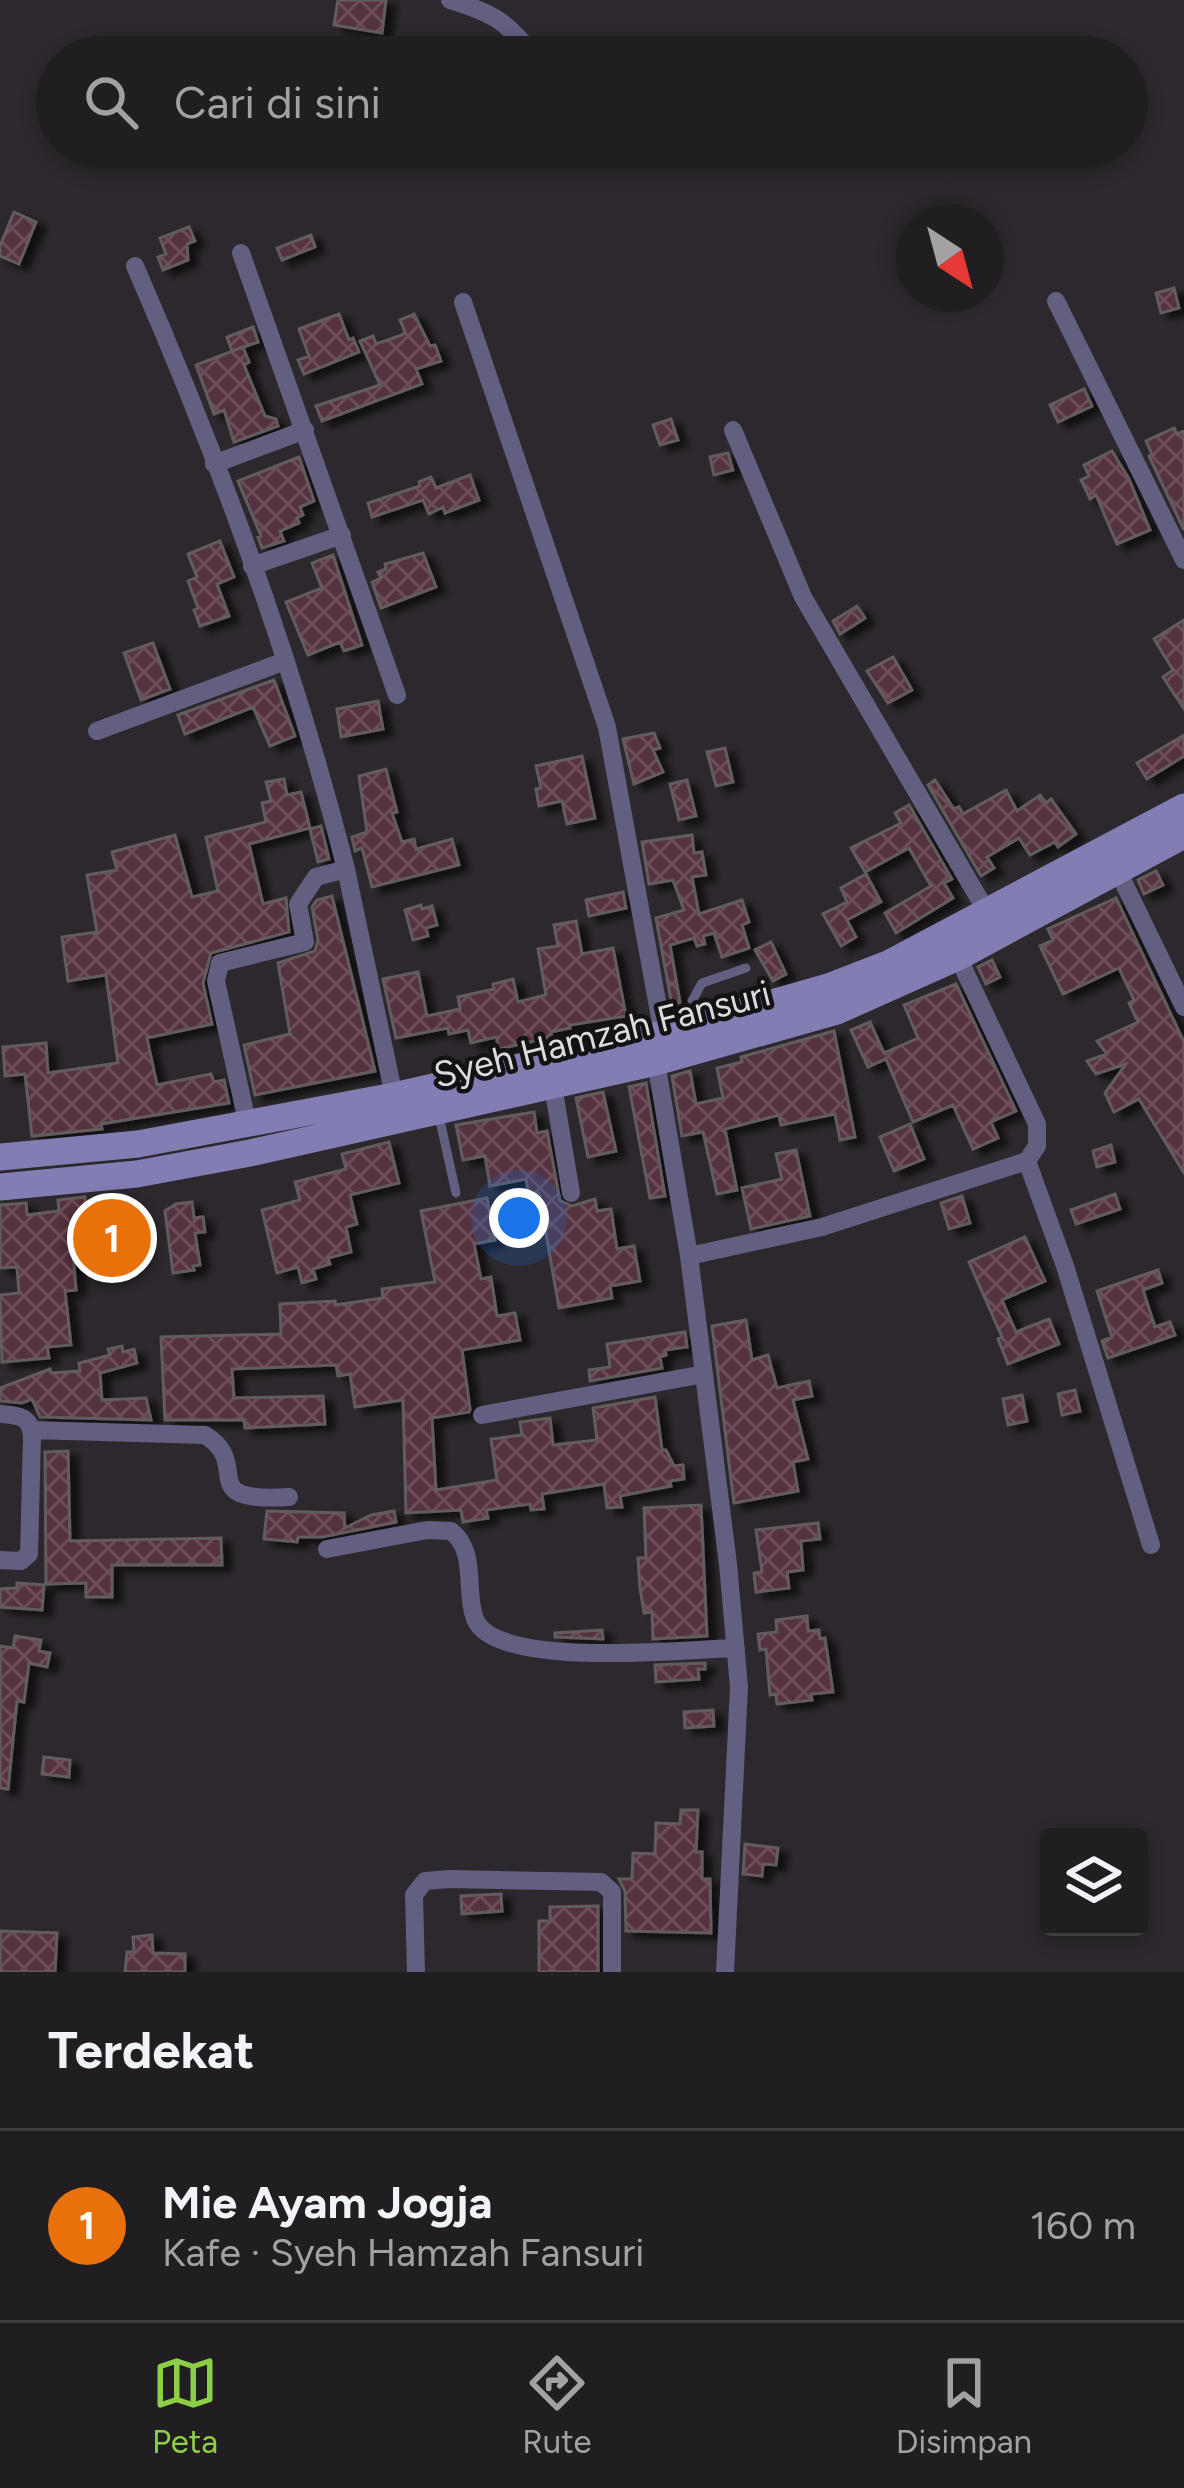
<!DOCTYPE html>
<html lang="id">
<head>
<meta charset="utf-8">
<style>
	body { margin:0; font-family:Figtree,sans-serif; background:#2d2b2f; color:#f1f3f6 }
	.controls { position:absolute; right:36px; bottom:36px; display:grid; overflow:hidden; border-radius:12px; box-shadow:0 6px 18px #0003 }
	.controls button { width:108px; height:108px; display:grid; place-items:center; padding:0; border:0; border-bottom:3px solid #3e3c40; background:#211e22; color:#f1f3f6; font:60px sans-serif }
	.compass { position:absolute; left:896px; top:204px; width:108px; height:108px; border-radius:50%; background:#211e22; box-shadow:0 6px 18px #0003; rotate:144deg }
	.you { position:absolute; left:519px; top:1218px; width:42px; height:42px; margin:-30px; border:9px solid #fff; border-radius:50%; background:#1a73e8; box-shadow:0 0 0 18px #1a73e833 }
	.badge { display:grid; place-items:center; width:78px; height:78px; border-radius:50%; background:#8cce45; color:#fff; font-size:39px; font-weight:700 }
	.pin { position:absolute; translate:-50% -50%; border:6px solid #fff; box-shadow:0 3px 12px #0006 }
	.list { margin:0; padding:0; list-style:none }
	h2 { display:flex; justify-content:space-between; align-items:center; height:156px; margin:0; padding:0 48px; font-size:51px }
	h2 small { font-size:39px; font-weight:400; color:#a2a2a5 }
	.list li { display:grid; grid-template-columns:78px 1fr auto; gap:36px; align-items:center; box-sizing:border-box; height:192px; padding:0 48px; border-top:3px solid #3e3c40 }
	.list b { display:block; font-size:45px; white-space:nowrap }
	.list p { margin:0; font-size:39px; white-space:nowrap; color:#a2a2a5 }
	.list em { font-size:39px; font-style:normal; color:#a2a2a5 }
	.icon { flex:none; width:66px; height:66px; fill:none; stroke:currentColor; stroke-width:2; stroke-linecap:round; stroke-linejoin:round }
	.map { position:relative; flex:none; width:1184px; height:1972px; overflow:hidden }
	.search { position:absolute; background:#211e22; box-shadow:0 6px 18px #0003; left:36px; right:36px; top:36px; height:132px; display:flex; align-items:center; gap:30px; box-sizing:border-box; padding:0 42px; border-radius:66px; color:#a2a2a5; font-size:45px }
	.sheet { height:348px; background:#211e22 }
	nav { display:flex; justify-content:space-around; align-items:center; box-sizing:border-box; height:168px; border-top:3px solid #3e3c40; background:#211e22; font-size:33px; color:#a2a2a5 }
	nav a { display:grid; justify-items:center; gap:6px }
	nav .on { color:#8cce45 }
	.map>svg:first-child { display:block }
	.building { fill:url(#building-cross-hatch); stroke:#635c5e; stroke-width:3; filter:url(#shadow) }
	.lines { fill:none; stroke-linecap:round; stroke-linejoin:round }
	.service { stroke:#625f81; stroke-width:9 }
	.minor { stroke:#625f81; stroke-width:18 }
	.secondary { stroke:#827db2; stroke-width:27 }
	.labels { text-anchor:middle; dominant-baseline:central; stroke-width:9; stroke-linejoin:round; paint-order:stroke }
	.street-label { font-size:36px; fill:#dddbde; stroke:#131214 }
</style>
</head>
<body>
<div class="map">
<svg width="1184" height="1972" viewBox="0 0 1184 1972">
	<defs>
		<pattern id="building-cross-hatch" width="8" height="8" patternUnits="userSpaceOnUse" patternTransform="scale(3)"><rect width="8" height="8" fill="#55313f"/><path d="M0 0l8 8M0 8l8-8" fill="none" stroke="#6d4e5a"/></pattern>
		<filter id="shadow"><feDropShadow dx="9" dy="5.5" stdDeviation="3" flood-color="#0009"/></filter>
	</defs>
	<rect width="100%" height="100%" fill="#2c282d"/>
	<path class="building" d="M338 0H386L382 33 334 25Z
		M14 212 36 222 19 264 0 256V246Z
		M189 227 195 241 187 244 188 260 163 270 158 257 166 254 160 238Z
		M311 235 315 247 282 260 277 248Z
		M1174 288 1179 308 1161 313 1156 293Z
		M339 314 349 340 353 338 359 352 304 374 298 360 309 356 299 329Z
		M414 314 430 346 435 345 441 361 416 369 422 384 322 421 316 406 380 385 360 341 373 336 376 344 402 335 405 332 400 320Z
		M253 327 258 342 232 351 227 337Z
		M243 347 249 362 244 365 265 416 276 419 278 426 234 442 224 410 214 414 196 365Z
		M1084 389 1092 406 1058 422 1050 405Z
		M671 419 678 440 660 445 653 425Z
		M1174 428 1177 434 1184 431V530L1149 456 1152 454 1146 441Z
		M1112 451 1129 479 1150 530 1117 544 1096 495 1090 499 1081 480 1089 476 1084 465Z
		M728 453 733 470 714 475 710 457Z
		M299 457 314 501 300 507 303 515 297 518 299 523 280 531 284 541 262 548 258 537 261 536 238 481Z
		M470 475 479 500 445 513 443 507 429 514 423 500 372 517 368 503 420 486 419 482 431 477 436 488Z
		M220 541 234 577 217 584 229 616 200 626 194 610 198 608 188 581 197 577 188 554Z
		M423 553 436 587 381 608 372 582 381 578 378 572 386 569 385 564Z
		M333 555 362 645 344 651 340 642 308 655 286 602 322 588 312 563Z
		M857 606 865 618 840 634 833 621Z
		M1184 620V709L1163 677 1173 670 1154 639Z
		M153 643 170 689 141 700 124 653Z
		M893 657 912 690 888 703 867 671Z
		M274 680 295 736 270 746 253 707 185 734 178 715Z
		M378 701 383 729 341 737 337 709Z
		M654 733 660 748 653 750 663 772 634 784 623 739Z
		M1184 735V756L1147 779 1137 763Z
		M725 748 733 782 716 786 707 752Z
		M582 756 595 818 567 824 562 801 539 806 536 789 541 788 536 766Z
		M386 769 397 812 392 813 402 842 414 839 416 849 452 839 459 865 372 887 362 848 355 851 352 837 367 832 359 776Z
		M284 779 287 795 301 792 310 828 249 844 263 904 286 898 289 932 211 953 203 983 212 1024 147 1038 157 1085 211 1074 214 1082 224 1080 229 1103 101 1124 102 1129 32 1136 25 1074 5 1076 3 1047 46 1043 48 1073 118 1063 106 975 68 981 62 937 97 932 87 875 117 870 112 852 175 835 192 897 218 891 206 837 266 822 262 803 271 801 266 782Z
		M687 780 696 816 679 820 670 784Z
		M935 780 954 809 959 807 963 814 1006 790 1017 811 1040 795 1046 803 1051 799 1076 834 1058 847 1055 842 1030 855 1019 838 987 857 994 868 981 876 928 785Z
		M909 805 952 879 944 883 953 898 896 933 885 913 931 886 909 848 865 872 851 848 901 823 895 813Z
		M321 826 329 859 318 862 310 829Z
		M692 835 694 853 702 852 706 875 692 877 699 914 742 900 749 922 742 925 749 948 722 957 714 933 703 936 705 944 697 946 694 938 670 945 681 1008 673 1011 656 918 684 910 673 880 649 884 642 842Z
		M1156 871 1163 885 1144 894 1138 880Z
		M866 874 881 902 847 920 856 937 841 946 823 914 847 902 841 888Z
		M623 892 626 908 589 916 586 900Z
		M332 896 375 1071 255 1095 244 1045 290 1034 278 963 315 951 318 940 312 907 317 900Z
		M1116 898 1184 1042V1173L1139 1099 1114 1112 1105 1093 1126 1064 1096 1074 1087 1061 1107 1054 1097 1041 1138 1022 1129 1003 1134 1000 1119 968 1063 994 1040 946 1053 940 1048 929Z
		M421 905 422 909 432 906 437 925 426 928 428 936 413 940 405 910Z
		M576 921 582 954 613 948 626 1016 570 1025V1028L551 1032 552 1037 499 1049 496 1037 471 1043 468 1030 449 1034 448 1028 396 1038 383 979 418 972 427 1016 460 1009 458 997 494 989 493 984 513 979 518 1002 546 995 538 949 558 946 554 925Z
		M771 942 786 974 773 981 755 950Z
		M992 960 1000 977 986 984 978 967Z
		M956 984 1016 1111 991 1122 998 1138 973 1149 953 1105 913 1122 886 1059 868 1067 851 1030 870 1022 884 1053 918 1038 904 1005Z
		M834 1031 855 1137 840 1140 835 1114 781 1125 779 1115 725 1129 737 1190 717 1194 703 1132 682 1136 672 1076 690 1071 696 1104 723 1098 717 1068 742 1062 741 1057Z
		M646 1083 665 1196 650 1198 629 1087Z
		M603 1092 616 1151 588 1157 576 1098Z
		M534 1112 537 1133 547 1131 560 1201 572 1206 595 1199 597 1211 611 1209 617 1249 634 1246 640 1281 610 1286 612 1298 559 1308 539 1194 529 1195 526 1179 490 1186 485 1156 463 1160 456 1125Z
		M910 1124 924 1159 894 1171 880 1137Z
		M389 1142 399 1183 350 1195 357 1224 346 1227 351 1252 328 1258 330 1264 313 1269 316 1279 302 1283 298 1267 277 1273 262 1210 300 1200 295 1182 346 1169 342 1154Z
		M1111 1145 1115 1162 1097 1167 1093 1151Z
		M796 1150 810 1216 751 1229 742 1188 782 1179 776 1154Z
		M1115 1194 1120 1209 1076 1224 1071 1210Z
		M962 1196 970 1223 949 1229 941 1203Z
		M85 1197 90 1250 73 1252 76 1290 65 1291 71 1345 47 1347 49 1358 2 1362 0 1295 19 1293 17 1267 0 1268V1205L26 1203 27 1215 59 1211 58 1200Z
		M487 1198 495 1240 474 1244 481 1279 491 1277 497 1316 515 1313 520 1340 462 1350 470 1409 469 1412 432 1418 436 1490 497 1480 491 1439 522 1435 520 1422 550 1418 553 1445 597 1440 593 1408 655 1397 662 1450H666L674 1466 683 1465 684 1479 670 1481 671 1486 620 1496 622 1507 607 1508 604 1484 542 1494 544 1509 531 1510 530 1504 486 1510 488 1518 463 1522 461 1510 406 1513 403 1400 355 1407 350 1374 338 1376 336 1365 232 1369 234 1398 323 1396 325 1424 245 1428 244 1420H165L161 1337 281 1334 280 1304 335 1301V1305L383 1298 382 1289 435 1282 421 1211Z
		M192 1202 194 1218 203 1217 205 1232 195 1233 200 1265 193 1266 194 1270 173 1273 165 1211 176 1204Z
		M1025 1237 1045 1281 1002 1300 1016 1332 1049 1319 1059 1344 1008 1364 998 1339 1002 1337 969 1262Z
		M1158 1270 1162 1283 1143 1290 1155 1327 1170 1322 1175 1335 1108 1358 1102 1341 1112 1337 1097 1291Z
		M746 1320 752 1360 768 1355 777 1388 809 1381 812 1396 793 1400 808 1459 793 1462 798 1491 734 1503 712 1326Z
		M685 1332 687 1347 665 1350 666 1355 660 1357 662 1368 590 1381 589 1370 610 1367 607 1344Z
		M122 1346 123 1352 134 1349 137 1363 100 1373 102 1400 146 1398 151 1420 40 1417 32 1399 22 1403 0 1401V1388L50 1369 51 1373 80 1371 79 1363 110 1355 108 1349Z
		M1075 1390 1080 1411 1062 1415 1058 1394Z
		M1022 1395 1027 1421 1008 1425 1003 1399Z
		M68 1451 70 1541 221 1538 222 1565H112V1597H86V1583L46 1584 45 1452Z
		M701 1505 707 1636 653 1639 652 1612 644 1613 640 1588 638 1558H646L644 1508Z
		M267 1511 344 1513 345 1528 371 1515 394 1511 396 1522 322 1537H298L297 1542 264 1539Z
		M818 1523 820 1539 801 1541 803 1570 787 1572 789 1588 756 1592 754 1573 762 1572 756 1530Z
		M17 1583 44 1585 42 1610 0 1607V1589L17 1588Z
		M807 1616 808 1631 819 1630 820 1639 825 1638 833 1692 811 1694 812 1700 777 1704 776 1694 770 1695 766 1649 760 1650 758 1634 777 1632 776 1620Z
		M602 1630 603 1639 555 1637V1633Z
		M15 1636 41 1640 39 1651 50 1653 47 1667 29 1663 24 1702 17 1701 8 1789 0 1788V1646L13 1648Z
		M705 1663V1669H698L699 1679 656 1682 655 1665Z
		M713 1710 714 1726 685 1728 684 1712Z
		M44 1757 70 1760 69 1777 42 1774Z
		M681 1810H698L696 1852H702V1879H710L711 1933 626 1931 625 1891 619 1879H632L633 1853 655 1854 656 1823 680 1824Z
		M745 1844 778 1848 776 1865 763 1864 762 1876 743 1874Z
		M501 1894 502 1911 462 1914 461 1896Z
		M598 1906V1972H539V1921H550V1907Z
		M0 1931 57 1933 55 1972H0Z
		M152 1935 153 1953 185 1954V1972H125L127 1952H134L133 1937Z"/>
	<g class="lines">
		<path class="service" d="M697 1018 692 1001 702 983 746 968
			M439 1116 456 1193"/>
		<path class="minor" d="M450 0C494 13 507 22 535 57
			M241 253 397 695
			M135 266C220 461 294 664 346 869L316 877 298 904 305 942 220 963 216 981 248 1126
			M1056 301 1184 560
			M463 302 607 727 663 1034 656 1062 689 1256 728 1564 739 1687 725 1972
			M733 430 803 597 991 919
			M214 464 305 430
			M252 566 342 535
			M97 731 285 661
			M346 869 394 1096
			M1118 871 1184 1007
			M553 1086 571 1193
			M1027 1161 1065 1266 1151 1545
			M689 1256 822 1227 1027 1161 1037 1146V1124L958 957
			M0 1414C18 1415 31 1416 32 1437L29 1554 21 1561 0 1560
			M482 1415 704 1374
			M32 1430 205 1435C254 1465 192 1503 289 1497
			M327 1549 427 1530 451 1531C478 1552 464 1591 475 1619 495 1670 686 1649 736 1648
			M416 1972 414 1895 425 1881 450 1879 601 1882 612 1892V1972"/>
		<path class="secondary" d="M0 1157 138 1144 394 1096 663 1034 828 987 890 963 1184 807
			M0 1187 137 1174 250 1153 656 1062 837 1011 958 957 1184 835"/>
	</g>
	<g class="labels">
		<g class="street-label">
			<text transform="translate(602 1034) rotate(-14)">Syeh Hamzah Fansuri</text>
		</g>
	</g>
</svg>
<div class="controls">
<button><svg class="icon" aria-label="layers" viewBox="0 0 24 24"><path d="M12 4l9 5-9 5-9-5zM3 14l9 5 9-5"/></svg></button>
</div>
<svg class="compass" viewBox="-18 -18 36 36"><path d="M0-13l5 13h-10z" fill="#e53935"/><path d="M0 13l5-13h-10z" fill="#a2a2a5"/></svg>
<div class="you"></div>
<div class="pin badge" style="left:112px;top:1238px;background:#e8710a">1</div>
<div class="search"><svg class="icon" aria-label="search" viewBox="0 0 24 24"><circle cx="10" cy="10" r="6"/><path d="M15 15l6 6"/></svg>Cari di sini</div>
</div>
<section class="sheet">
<h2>Terdekat<small></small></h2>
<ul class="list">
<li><span class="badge" style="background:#e8710a">1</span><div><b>Mie Ayam Jogja</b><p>Kafe · Syeh Hamzah Fansuri</p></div><em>160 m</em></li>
</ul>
</section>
<nav>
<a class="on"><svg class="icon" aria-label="map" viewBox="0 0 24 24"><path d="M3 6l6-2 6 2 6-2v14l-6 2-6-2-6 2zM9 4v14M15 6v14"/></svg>Peta</a>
<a><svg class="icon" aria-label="directions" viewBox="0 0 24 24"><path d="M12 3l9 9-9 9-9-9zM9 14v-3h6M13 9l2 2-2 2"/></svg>Rute</a>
<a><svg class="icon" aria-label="saved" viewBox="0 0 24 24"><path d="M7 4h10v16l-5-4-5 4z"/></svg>Disimpan</a>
</nav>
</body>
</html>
